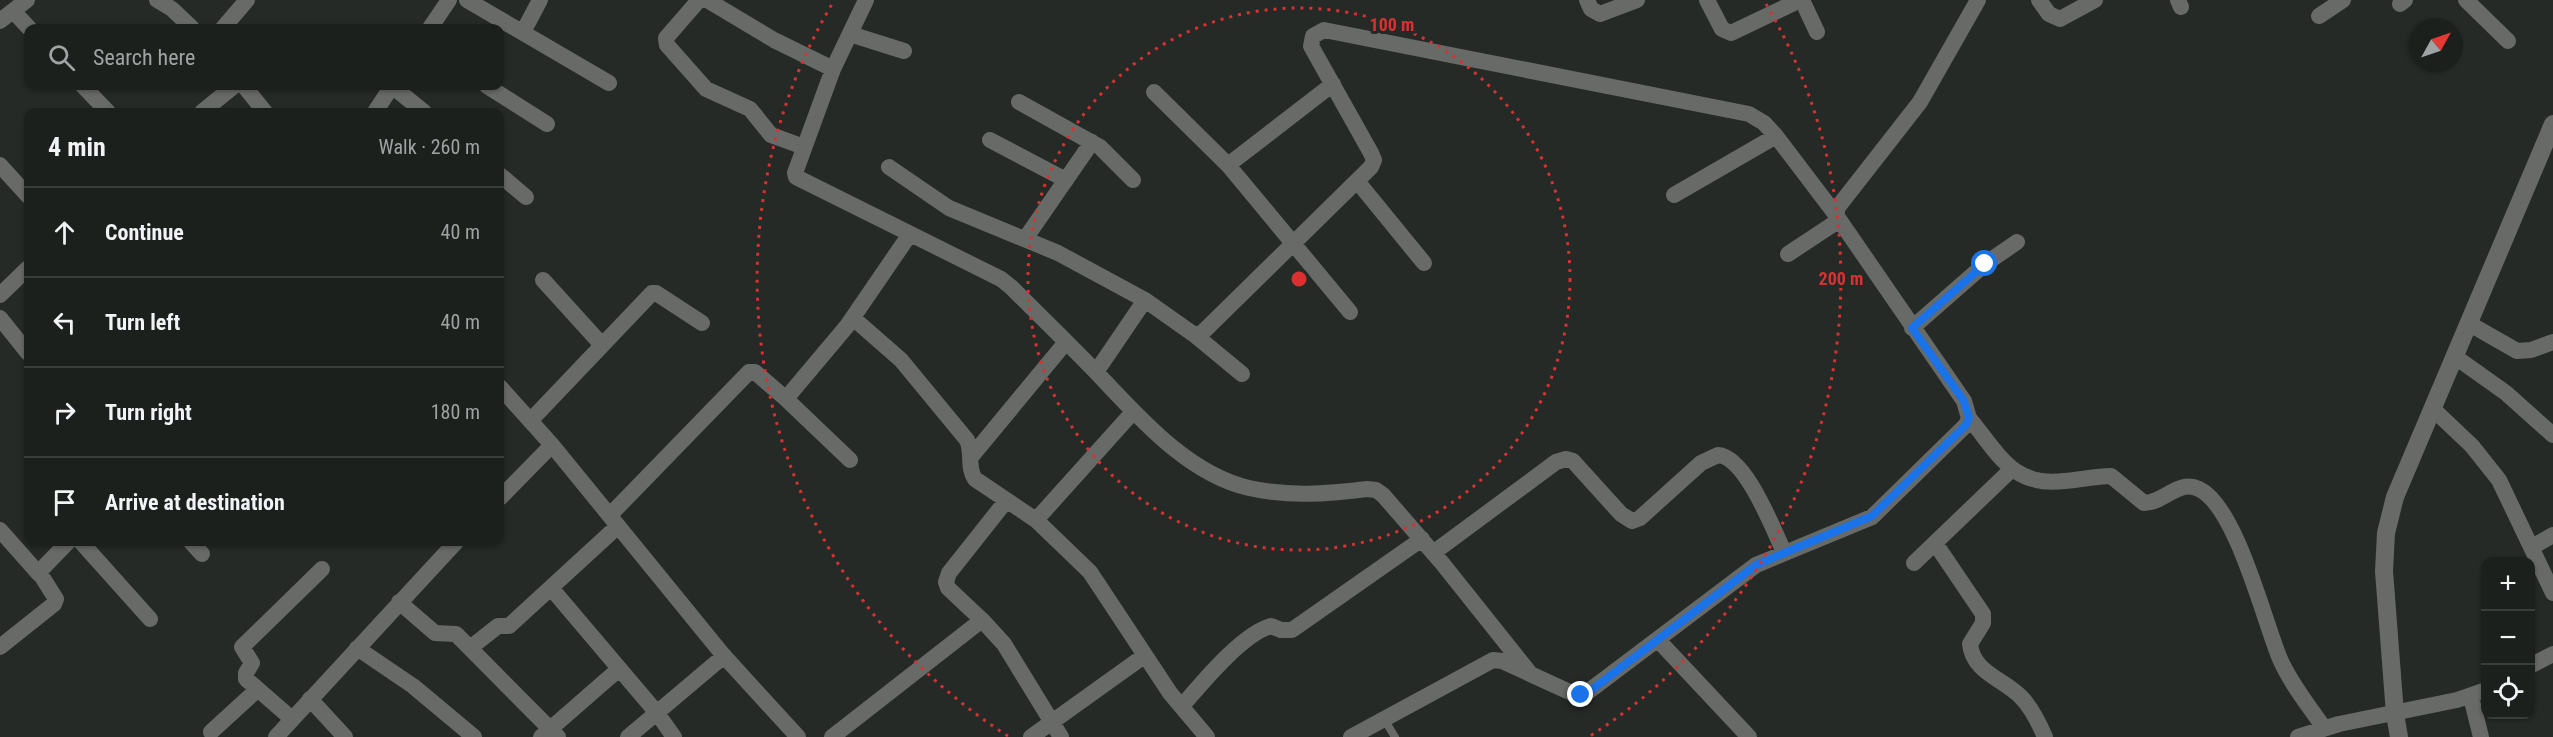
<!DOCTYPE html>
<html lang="en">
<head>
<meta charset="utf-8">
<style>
	body { margin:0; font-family:"Roboto Condensed",sans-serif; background:#292d2a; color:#f1f3f6 }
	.controls { position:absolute; right:18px; bottom:18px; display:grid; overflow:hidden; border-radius:12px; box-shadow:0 2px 4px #0004 }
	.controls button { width:54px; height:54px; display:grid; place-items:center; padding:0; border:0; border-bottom:2px solid #3a3e3b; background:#1c201d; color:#f1f3f6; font:30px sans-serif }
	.compass { position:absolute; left:2409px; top:18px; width:54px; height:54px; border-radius:50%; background:#1c201d; box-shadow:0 2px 4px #0004; rotate:50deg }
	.stop { position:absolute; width:18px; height:18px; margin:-14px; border:4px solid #1a73e8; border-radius:50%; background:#fff }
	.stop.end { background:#1a73e8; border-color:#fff; box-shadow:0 2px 6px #0008 }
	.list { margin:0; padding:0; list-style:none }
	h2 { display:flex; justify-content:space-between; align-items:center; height:78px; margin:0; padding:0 24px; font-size:26px }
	h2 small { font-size:20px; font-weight:400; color:#a0a3a4 }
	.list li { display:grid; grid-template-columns:39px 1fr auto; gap:18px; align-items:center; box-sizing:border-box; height:90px; padding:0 24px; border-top:2px solid #3a3e3b }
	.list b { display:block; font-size:22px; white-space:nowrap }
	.list em { font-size:20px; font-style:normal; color:#a0a3a4 }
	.icon { flex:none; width:33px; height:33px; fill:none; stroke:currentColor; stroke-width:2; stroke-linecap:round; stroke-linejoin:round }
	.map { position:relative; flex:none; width:2553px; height:737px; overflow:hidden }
	.search { position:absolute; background:#1c201d; box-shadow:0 2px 4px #0004; left:24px; top:24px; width:480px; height:66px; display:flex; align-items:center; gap:15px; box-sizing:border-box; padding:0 21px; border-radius:12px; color:#a0a3a4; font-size:22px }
	.panel { position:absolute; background:#1c201d; box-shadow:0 2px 4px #0004; left:24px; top:108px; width:480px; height:438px; border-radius:12px }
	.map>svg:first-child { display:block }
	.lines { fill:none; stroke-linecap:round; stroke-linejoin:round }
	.service { stroke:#676a67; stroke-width:8 }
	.minor { stroke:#676a67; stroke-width:16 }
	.tertiary { stroke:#676a67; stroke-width:18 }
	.route { stroke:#1a73e8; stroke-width:8 }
	.ring { fill:none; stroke:#d73231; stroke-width:3; stroke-dasharray:3 6 }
	.centre { fill:#d73231; stroke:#262a27; stroke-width:3 }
	.ring-label { font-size:18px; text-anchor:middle; font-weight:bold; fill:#d73231; stroke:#262a27; stroke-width:6; stroke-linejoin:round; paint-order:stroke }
</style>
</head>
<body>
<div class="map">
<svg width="2553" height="737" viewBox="0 0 2553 737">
	<rect width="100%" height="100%" fill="#262a27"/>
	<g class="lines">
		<path class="service" d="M1384 719 1395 737"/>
		<path class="minor" d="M157 0 172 9 192 28
			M467 0 609 83
			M699 0 666 38 667 45 706 89 750 109 771 135 804 147
			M707 0 774 40 833 69
			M866 0 833 69 795 173 796 177 1001 279 1011 287C1039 315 1068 343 1095 371 1137 415 1187 474 1249 488 1289 497 1327 494 1367 489L1376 490 1383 495 1442 563 1529 672
			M1587 0 1591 9 1600 14 1637 0
			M1707 0 1722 29 1731 33 1800 0
			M1802 0 1817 32
			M2039 0 2049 14 2060 19 2095 0
			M2178 0 2181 7
			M2466 0 2508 41
			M2400 4 2405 0
			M14 12 29 28
			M2319 16 2343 0
			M0 21 27 0
			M223 28 247 0
			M430 28 449 0
			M523 32 540 0
			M850 34 904 51
			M83 86 108 112
			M244 86 265 112
			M392 86 424 112
			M487 86 547 124
			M1154 92 1228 165 1350 312
			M1019 102 1100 147 1133 180
			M202 112 234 86
			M375 112 392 86
			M990 140 1066 180
			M0 165 28 196
			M1228 165 1333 84
			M889 167 949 208 1058 253 1145 300 1196 336 1203 332 1371 167 1374 160 1371 153 1311 46 1313 36 1324 30 1749 114 1764 123 1776 136 1836 215
			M500 175 526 197
			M1357 181 1424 263
			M1674 195 1776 136
			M1025 239 1092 142
			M1788 254 1838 221
			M543 280 602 345
			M0 295 28 268
			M0 318 28 353
			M853 318 901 360 967 440C973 453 967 468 975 479L1036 520 1090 572 1170 693 1207 737
			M2468 323 2517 351 2531 350 2553 342
			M1912 328 1985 264 2017 242
			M1196 336 1242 374
			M2454 356 2506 393 2553 435
			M1096 372 1145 300
			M500 387 552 445 724 656 798 737
			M785 398 850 460
			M2433 409 2472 446 2499 480 2553 593
			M1969 418C1999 454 2012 487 2064 481 2080 480 2095 476 2111 476L2144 503C2164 503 2178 479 2199 489 2236 506 2264 621 2280 659 2291 684 2309 706 2324 728
			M531 420 652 293H656L702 323
			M971 457 1066 342
			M500 498 552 445
			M1006 501 949 573 946 582 948 588 982 620 1004 644 1061 737
			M610 515 749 372H755L785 398 789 395 847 326 910 234
			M1036 520 1133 412
			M0 530 39 574
			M81 542 150 619
			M191 542 202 554
			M1935 543 1983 614V623L1970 644C1973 673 2004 679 2021 697 2032 708 2039 723 2045 737
			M2532 547 2553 535
			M1433 553 1556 462 1566 459 1573 461 1621 514 1632 521 1640 518 1701 463 1718 455C1746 457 1773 529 1784 552
			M1914 563 2012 469
			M551 588 657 713 674 737
			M399 602 435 633 456 634 558 737
			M1658 640 1749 737
			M0 647 54 604 56 599 39 572 68 542
			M357 648 413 686 474 737
			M470 648 498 626H509L618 526
			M2530 666 2553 654
			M2471 697 2481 737
			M310 699 345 737
			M1182 706C1202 683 1242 634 1271 626L1281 630H1292L1422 539
			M292 719 246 679V673L252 663 242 647 322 569
			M211 732 257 690
			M276 737 456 542
			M541 737 619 669
			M628 737 724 656
			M832 737 982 620
			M1031 737 1144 656
			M1351 737 1493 660 1502 661 1576 695 1585 694 1756 565 1872 517 1966 425 1969 418 1964 401 1836 215 1838 207 1920 102 1978 0
			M2298 737 2339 724 2457 700 2486 690"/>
		<path class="tertiary" d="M2399 737 2395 714 2384 571 2386 533 2395 497 2553 124"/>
	</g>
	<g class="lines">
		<path class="route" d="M1581 695 1590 691 1756 565 1872 516 1966 425 1969 418 1964 401 1912 328 1985 264"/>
	</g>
	<g class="ring">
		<circle cx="1299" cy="279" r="271"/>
		<path d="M1008 736A542 542 0 0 1 832 4M1766 4A542 542 0 0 1 1590 736"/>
	</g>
	<circle cx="1299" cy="279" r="9" class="centre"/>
	<g class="ring-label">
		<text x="1392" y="31">100 m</text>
		<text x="1841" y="285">200 m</text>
	</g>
</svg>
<div class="controls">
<button>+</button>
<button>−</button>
<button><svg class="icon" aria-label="locate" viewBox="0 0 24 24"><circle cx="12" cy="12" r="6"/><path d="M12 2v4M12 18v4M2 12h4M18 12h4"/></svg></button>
</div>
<svg class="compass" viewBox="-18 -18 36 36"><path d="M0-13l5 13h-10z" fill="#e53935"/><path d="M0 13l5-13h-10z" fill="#a0a3a4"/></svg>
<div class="stop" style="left:1985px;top:264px"></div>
<div class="stop end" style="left:1581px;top:695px"></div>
<div class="search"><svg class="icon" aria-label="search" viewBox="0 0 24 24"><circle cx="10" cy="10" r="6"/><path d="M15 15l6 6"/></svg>Search here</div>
<section class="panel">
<h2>4 min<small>Walk · 260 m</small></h2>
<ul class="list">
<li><svg class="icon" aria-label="ahead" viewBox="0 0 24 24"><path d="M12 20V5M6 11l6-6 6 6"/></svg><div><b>Continue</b></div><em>40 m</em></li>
<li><svg class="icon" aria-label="left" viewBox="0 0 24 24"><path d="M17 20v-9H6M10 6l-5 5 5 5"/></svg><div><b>Turn left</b></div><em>40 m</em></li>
<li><svg class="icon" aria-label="right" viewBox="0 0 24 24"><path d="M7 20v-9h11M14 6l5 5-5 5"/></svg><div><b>Turn right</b></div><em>180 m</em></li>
<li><svg class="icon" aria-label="arrive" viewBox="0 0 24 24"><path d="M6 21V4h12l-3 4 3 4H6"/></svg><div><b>Arrive at destination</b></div></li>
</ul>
</section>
</div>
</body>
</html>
